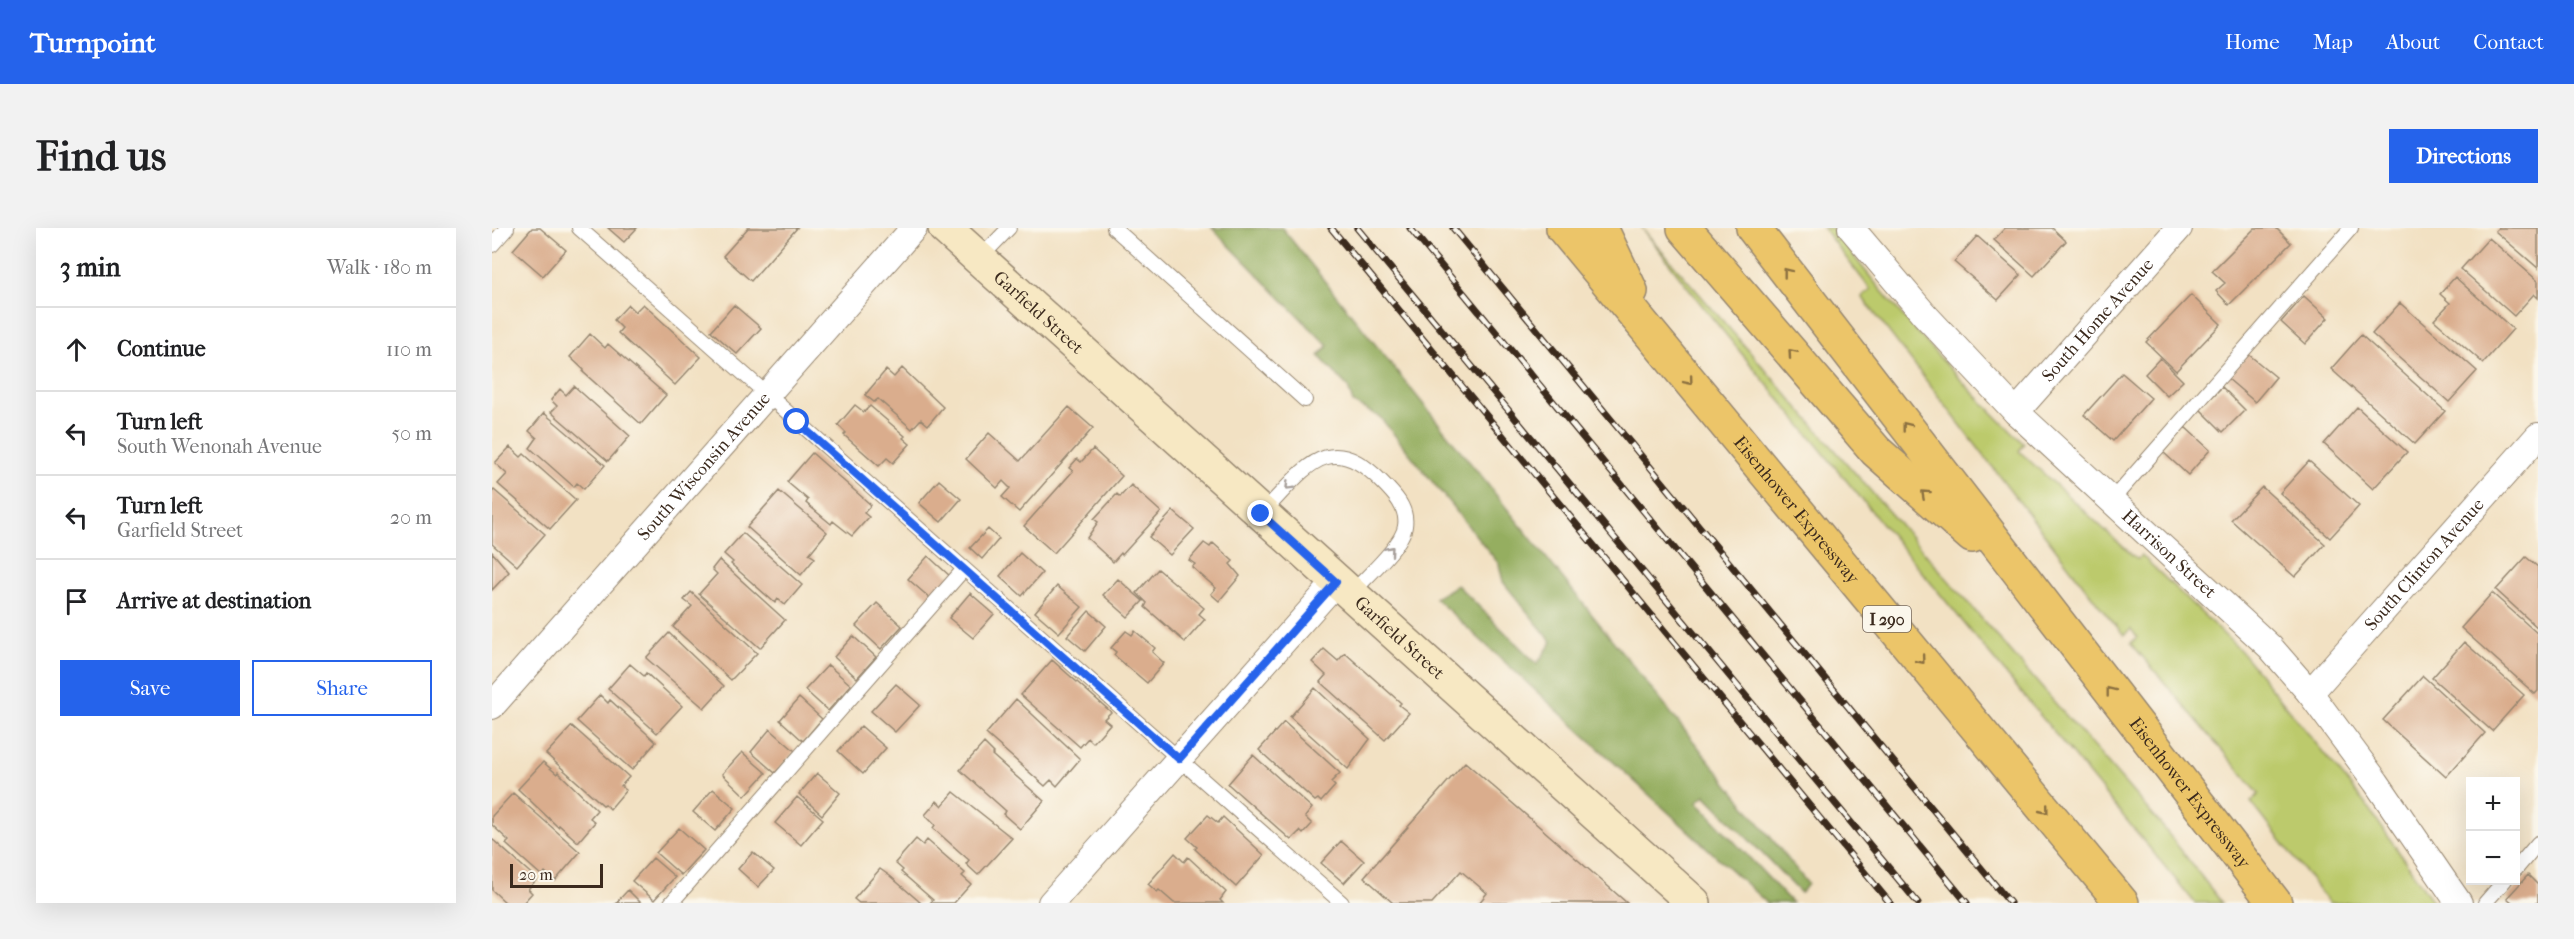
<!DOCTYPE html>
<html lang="en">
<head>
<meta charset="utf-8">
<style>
	body { margin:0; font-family:"IM FELL French Canon",serif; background:#f2f2f2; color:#202124 }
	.controls { position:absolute; right:18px; bottom:18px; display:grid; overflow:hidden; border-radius:0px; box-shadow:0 6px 24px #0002 }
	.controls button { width:54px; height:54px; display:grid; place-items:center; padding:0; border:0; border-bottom:2px solid #e0e0e0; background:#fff; color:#202124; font:30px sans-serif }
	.scale { position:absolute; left:18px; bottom:15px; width:93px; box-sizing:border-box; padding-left:6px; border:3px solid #3b2a1e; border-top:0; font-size:16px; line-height:21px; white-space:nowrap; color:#3b2a1e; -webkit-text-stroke:4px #fbf7ec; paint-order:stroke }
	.stop { position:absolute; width:18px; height:18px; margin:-14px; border:4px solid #2563eb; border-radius:50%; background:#fff }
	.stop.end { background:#2563eb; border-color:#fff; box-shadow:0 2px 6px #0008 }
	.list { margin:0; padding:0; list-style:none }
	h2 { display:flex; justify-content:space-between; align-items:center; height:78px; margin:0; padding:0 24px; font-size:26px }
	h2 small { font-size:20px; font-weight:400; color:#757577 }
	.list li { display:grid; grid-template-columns:39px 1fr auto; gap:18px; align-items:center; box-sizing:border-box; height:84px; padding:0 24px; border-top:2px solid #e0e0e0 }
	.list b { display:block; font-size:22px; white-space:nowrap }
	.list p { margin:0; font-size:20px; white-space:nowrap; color:#757577 }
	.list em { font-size:20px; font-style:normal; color:#757577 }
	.actions { display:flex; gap:12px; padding:18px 24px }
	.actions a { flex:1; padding:14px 0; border:2px solid #2563eb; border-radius:0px; text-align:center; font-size:21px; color:#2563eb }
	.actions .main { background:#2563eb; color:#fff }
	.icon { flex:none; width:33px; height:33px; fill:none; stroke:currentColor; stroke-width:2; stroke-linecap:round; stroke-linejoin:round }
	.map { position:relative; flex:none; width:2046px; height:675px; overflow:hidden; border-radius:0px }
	header { display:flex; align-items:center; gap:36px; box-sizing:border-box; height:84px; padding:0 30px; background:#2563eb; color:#fff }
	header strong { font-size:28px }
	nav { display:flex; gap:33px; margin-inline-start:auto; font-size:21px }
	.intro { display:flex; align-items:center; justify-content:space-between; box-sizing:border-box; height:144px; padding:0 36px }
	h1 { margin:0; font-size:42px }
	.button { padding:15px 27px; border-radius:0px; background:#2563eb; color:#fff; font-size:21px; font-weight:700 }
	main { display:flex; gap:36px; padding:0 36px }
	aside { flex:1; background:#fff; border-radius:0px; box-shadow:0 6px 24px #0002 }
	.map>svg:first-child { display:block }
	.green { fill:#bcca6c; stroke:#7c7a45; stroke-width:1.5 }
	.forest { fill:#95ae60; stroke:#686c3f; stroke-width:1.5 }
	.building { fill:#daad8d }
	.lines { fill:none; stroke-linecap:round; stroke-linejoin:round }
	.lane-casing { stroke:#968670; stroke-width:16 }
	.street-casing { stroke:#968670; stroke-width:28 }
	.secondary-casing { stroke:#968670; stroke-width:36 }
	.highway-casing { stroke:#968670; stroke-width:36 }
	.lane { stroke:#fff; stroke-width:14 }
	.street { stroke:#fff; stroke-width:26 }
	.secondary { stroke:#f7e8c3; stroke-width:33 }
	.highway { stroke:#ecc569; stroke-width:33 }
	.rail-casing { stroke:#3b2a1e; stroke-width:7 }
	.rail { stroke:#fbf7ec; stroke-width:4.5; stroke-dasharray:14; stroke-linecap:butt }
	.oneway { stroke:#8b7040 }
	.oneway2 { stroke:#a79f9a }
	.route { stroke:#2563eb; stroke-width:8 }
	.labels { text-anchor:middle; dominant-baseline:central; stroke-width:4.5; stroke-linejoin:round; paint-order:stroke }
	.shield { fill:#fbf7ec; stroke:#75685c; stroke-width:1.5 }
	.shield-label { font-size:16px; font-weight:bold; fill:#3b2a1e }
	.street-label { font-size:18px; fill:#3b2a1e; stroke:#fbf7ec }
</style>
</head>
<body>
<header>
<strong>Turnpoint</strong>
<nav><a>Home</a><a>Map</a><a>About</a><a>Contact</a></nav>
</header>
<div class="intro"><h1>Find us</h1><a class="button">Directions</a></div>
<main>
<aside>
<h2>3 min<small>Walk · 180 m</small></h2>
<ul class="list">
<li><svg class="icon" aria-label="ahead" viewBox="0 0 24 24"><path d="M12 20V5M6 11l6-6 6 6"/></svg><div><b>Continue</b></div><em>110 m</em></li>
<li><svg class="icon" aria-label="left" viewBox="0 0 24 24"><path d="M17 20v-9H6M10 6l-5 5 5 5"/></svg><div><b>Turn left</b><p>South Wenonah Avenue</p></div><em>50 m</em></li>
<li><svg class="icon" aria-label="left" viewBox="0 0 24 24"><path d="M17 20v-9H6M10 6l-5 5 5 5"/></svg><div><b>Turn left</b><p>Garfield Street</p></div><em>20 m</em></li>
<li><svg class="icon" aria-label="arrive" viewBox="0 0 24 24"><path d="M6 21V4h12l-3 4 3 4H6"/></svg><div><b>Arrive at destination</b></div></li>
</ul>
<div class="actions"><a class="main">Save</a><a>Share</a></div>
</aside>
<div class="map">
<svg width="2046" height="675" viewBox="0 0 2046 675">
	<rect width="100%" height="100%" fill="#fbf7ec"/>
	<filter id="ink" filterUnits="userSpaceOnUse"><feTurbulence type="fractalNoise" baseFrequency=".0167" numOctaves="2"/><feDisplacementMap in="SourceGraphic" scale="12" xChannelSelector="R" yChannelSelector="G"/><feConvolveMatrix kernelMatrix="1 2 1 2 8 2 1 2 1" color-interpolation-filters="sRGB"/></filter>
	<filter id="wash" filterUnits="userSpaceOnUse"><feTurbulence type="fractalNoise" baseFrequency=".008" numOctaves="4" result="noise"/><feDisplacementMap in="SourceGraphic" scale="24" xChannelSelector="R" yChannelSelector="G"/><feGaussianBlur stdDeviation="1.35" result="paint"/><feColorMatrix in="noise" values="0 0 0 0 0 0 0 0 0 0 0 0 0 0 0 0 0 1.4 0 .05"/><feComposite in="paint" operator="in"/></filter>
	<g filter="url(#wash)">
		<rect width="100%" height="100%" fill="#f2e1c3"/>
		<path class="green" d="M1150 0 1671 599 1730 675H1703L1212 80Z
			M1331 0H1340C1398 77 1463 149 1532 216L1527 223 1639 326 1646 331 1649 327 1749 423 1878 582 1942 675H1837L1759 574 1767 566 1639 415 1645 409 1639 401 1632 407 1606 376 1370 69 1379 62Z"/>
		<path class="forest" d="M720 0H790L1316 656 1309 665 1213 567 1205 574 1300 675H1275L943 370 965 357 1045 436 1060 414 1011 354 1007 336 888 189 861 175 856 159 827 128 836 118Z"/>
		<g id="blocks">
			<path class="building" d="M40 0H48L74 22 51 48 21 22Z
				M116 0H145L132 14Z
				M256 0H305L259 53 231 28Z
				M1513 0H1560L1574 13 1542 48 1502 12Z
				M1763 0H1784L1799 15 1737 77 1724 63 1733 55 1720 43Z
				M2006 0H2046V40L2003 3Z
				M1485 8 1529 47 1506 72 1462 34Z
				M1997 10 2046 53V70L2042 66 2022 88 1969 41Z
				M1963 49 2021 101 1991 135 1942 92 1958 75 1948 66Z
				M1699 67 1729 96 1684 143 1654 114Z
				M1812 68 1836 90 1813 116 1789 94Z
				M1908 75 1985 143 1957 174 1880 106Z
				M151 76 209 129 183 157 126 105 130 100 122 92 136 77 143 84Z
				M242 77 269 100 245 126 219 103Z
				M98 106 113 120 116 116 174 167 149 196 91 144 92 142 78 129Z
				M1869 107 1953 183 1923 216 1839 141Z
				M1756 126 1784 149 1763 174 1735 150Z
				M1668 130 1691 153 1675 168 1653 146Z
				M410 140 451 179 436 197 429 191 420 201 386 171 382 174 373 167 394 142 402 149Z
				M1630 145 1659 170 1621 213 1592 187Z
				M82 158 138 208 116 233 59 184 65 178 59 172 68 161 74 167Z
				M1730 159 1753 182 1731 204 1708 181Z
				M363 177 372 184 378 178 413 208 411 210 418 216 401 235 395 230 387 238 352 207 354 205 346 197Z
				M577 179 601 200 527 284 510 269 518 260 511 253 505 260 474 231 497 205 528 233Z
				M1865 179 1915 224 1881 261 1832 216Z
				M52 185 113 237 92 261 85 255 82 259 38 220 45 210 37 203Z
				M1693 199 1718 222 1696 247 1671 224Z
				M18 219 29 229 32 226 84 272 58 301 6 256 15 246 3 235Z
				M601 221 630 248 562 325 532 298 581 243 577 240 585 231 589 234Z
				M320 225 379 277 372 285 377 289 360 308 341 293 339 296 314 275 316 272 295 254Z
				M1817 233 1867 278 1838 310 1788 265Z
				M447 252 469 271 449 294 427 275Z
				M639 257 669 284 630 327 629 325 621 334 595 310 606 294 602 291 625 266 628 269Z
				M1770 259 1833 316 1803 349 1739 292Z
				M2 262 53 306 25 338 0 316V264Z
				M287 263 335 304 317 326 323 330 309 347 255 299Z
				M681 283 702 301 678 327 657 309Z
				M496 301 507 311 490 331 478 320Z
				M251 305 310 357 293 377 286 371 283 375 239 336 241 334 232 326Z
				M712 315 718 319 721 315 741 333 738 336 748 348 727 373 719 366 724 360 700 339 703 336 697 332Z
				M0 324 17 344 0 362Z
				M528 325 550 345 530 368 508 348Z
				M436 328 459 349 439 371 416 351Z
				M2034 329 2046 339V400L2004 362Z
				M227 332 293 392 268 420 207 366 225 346 220 341Z
				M666 341 712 380 707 386 713 391 693 414 653 379 655 375 645 365Z
				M626 351 651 373 636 389 611 367Z
				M565 358 590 379 567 405 543 384Z
				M199 364 265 425 239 452 181 399 200 378 192 372Z
				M478 365 502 386 481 410 457 390Z
				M2000 365 2046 406V463L2043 466 1969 400Z
				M385 375 410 398 389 421 364 398Z
				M597 383 614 398 593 423 575 408Z
				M634 403 640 407 643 403 663 420 660 424 672 435 655 455 622 427 624 424 619 420Z
				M177 405 232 458 212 480 154 430Z
				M361 408 384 429 365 450 342 429Z
				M1972 414 2032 467 2000 503 1940 450Z
				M832 421 846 433 853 425 909 475 907 477 917 485 893 512 828 454 834 447 820 434Z
				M560 432 619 484 612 491 618 496 601 515 596 510 588 519 529 467Z
				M138 436 152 448 154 445 190 478 165 505 116 461Z
				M336 437 359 457 336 483 313 462Z
				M1931 448 1993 505 1954 549 1891 492Z
				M404 456 428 477 403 504 379 483Z
				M823 460 878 511 856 541 798 489Z
				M108 467 116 475 118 472 164 514 140 542 85 493Z
				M307 470 330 491 311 513 288 492Z
				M524 471 588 531 565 558 559 552 553 558 494 506Z
				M792 494 848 545 839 554 843 558 829 574 826 571 823 573 767 522Z
				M80 498 137 549 129 558 134 562 118 581 113 576 111 577 54 526Z
				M369 498 394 520 371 546 346 523Z
				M278 501 303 523 283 545 259 524Z
				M492 515 502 525 500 527 552 573 528 601 511 586 514 583 468 542Z
				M250 524 274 545 253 568 230 546Z
				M761 527 820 580 813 589 820 596 811 606 808 603 799 612 736 556Z
				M51 534 65 546 66 544 105 582 98 590 103 594 86 614 67 597 66 599 26 561Z
				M973 534 1102 646 1135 675H987L995 665 969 643 940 675H901L872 649Z
				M325 545 348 565 330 587 307 566Z
				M221 561 243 580 223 603 201 584Z
				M462 564 520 610 486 647 474 636 477 632 441 600 443 597 433 587 445 573 450 578Z
				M21 565 88 624 63 653 53 644 50 648 14 616 17 613 0 597V588Z
				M305 569 331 591 309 617 283 595Z
				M716 587 726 595 731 589 772 627 744 659 703 621 705 619 695 610Z
				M187 600 212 622 189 647 164 625Z
				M0 611 45 651 36 661 40 665 31 675H14L0 662Z
				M424 611 431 617 435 612 473 645 470 648 479 656 462 675H438L441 672 409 644 411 642 403 635Z
				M849 613 872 633 852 655 829 635Z
				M261 624 282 642 266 659 246 641Z
				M683 625 692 634 696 629 734 664 728 672 731 675H682L667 662 665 664 656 656Z
				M161 630 183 649 162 672 140 653Z
				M388 641 398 648 429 675H367L362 671Z
				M2036 647 2046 657V675H2021L2015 670Z
				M136 662 149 675H124Z"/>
		</g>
	</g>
	<g filter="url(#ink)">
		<use href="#blocks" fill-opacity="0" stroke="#968670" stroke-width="1.5"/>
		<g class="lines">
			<g class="lane-casing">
				<path id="lane" d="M87 0 850 675
					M622 0 813 172
					M0 17 15 0
					M487 31 517 0
					M1619 273 1859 0
					M770 285C812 243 836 198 890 254 902 266 916 280 913 298 911 317 872 351 859 366
					M2024 641 2046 615
					M179 675 472 341
					M1993 675 2013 652"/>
			</g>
			<g class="street-casing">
				<g id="street">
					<path id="s1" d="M1359 0 1432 86 1524 184 1778 419 1818 465 1884 554 1967 675"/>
					<path id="s2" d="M1524 184 1687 0"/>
					<path id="s3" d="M1818 465 2046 208"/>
					<path id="s4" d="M0 478 422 0"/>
					<path d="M559 675 845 353"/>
				</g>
			</g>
			<g class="secondary-casing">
				<g id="secondary">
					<path id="s5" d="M453 0 1202 675"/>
				</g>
			</g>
			<g class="highway-casing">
				<g id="highway">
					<path id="s6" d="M1071 0 1630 675"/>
					<path d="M1109 0 1139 63"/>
					<path d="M1192 0 1384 223 1480 308"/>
					<path id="s7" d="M1261 0 1783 675"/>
				</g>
			</g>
			<use href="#lane" class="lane"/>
			<use href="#street" class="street"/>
			<use href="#secondary" class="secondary"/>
			<use href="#highway" class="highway"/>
			<g class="rail-casing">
				<path id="rail" d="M839 0 1398 675
					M865 0 1426 675
					M918 0 1475 675
					M961 0 1518 675"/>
			</g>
			<use href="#rail" class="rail"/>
		</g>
		<defs><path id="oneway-chevron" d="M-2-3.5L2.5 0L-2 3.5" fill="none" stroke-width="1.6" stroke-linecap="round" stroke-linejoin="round" transform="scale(1.5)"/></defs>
		<g class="oneway">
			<use href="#oneway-chevron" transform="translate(1295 44) rotate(-128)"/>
			<use href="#oneway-chevron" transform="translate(1300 125) rotate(-131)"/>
			<use href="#oneway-chevron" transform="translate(1197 153) rotate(50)"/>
			<use href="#oneway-chevron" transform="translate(1414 198) rotate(-128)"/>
			<use href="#oneway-chevron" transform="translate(1433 266) rotate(-138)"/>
			<use href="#oneway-chevron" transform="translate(1429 432) rotate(50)"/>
			<use href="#oneway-chevron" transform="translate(1618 463) rotate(-128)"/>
			<use href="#oneway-chevron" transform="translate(1553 582) rotate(51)"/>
		</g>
		<g class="oneway2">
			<use href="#oneway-chevron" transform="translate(797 258) rotate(135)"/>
			<use href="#oneway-chevron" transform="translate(898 322) rotate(-49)"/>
		</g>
	</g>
	<g class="lines" filter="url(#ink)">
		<path class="route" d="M305 194 687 531 844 354 769 286"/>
	</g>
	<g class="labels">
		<rect class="shield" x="1371" y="378" width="48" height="26" rx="4.5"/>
		<g class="shield-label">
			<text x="1395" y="391">I 290</text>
		</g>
		<g class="street-label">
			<text stroke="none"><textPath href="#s5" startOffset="126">Garfield Street</textPath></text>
			<text stroke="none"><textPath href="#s2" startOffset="123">South Home Avenue</textPath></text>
			<text stroke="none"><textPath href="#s4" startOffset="320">South Wisconsin Avenue</textPath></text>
			<text stroke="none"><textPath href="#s6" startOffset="366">Eisenhower Expressway</textPath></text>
			<text stroke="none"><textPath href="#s1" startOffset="456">Harrison Street</textPath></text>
			<text stroke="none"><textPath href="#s3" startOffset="172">South Clinton Avenue</textPath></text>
			<text stroke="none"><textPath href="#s5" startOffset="612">Garfield Street</textPath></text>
			<text stroke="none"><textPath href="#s7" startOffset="714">Eisenhower Expressway</textPath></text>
		</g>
	</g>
</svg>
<div class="controls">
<button>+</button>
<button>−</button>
</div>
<div class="scale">20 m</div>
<div class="stop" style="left:305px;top:194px"></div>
<div class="stop end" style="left:769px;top:286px"></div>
</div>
</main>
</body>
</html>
